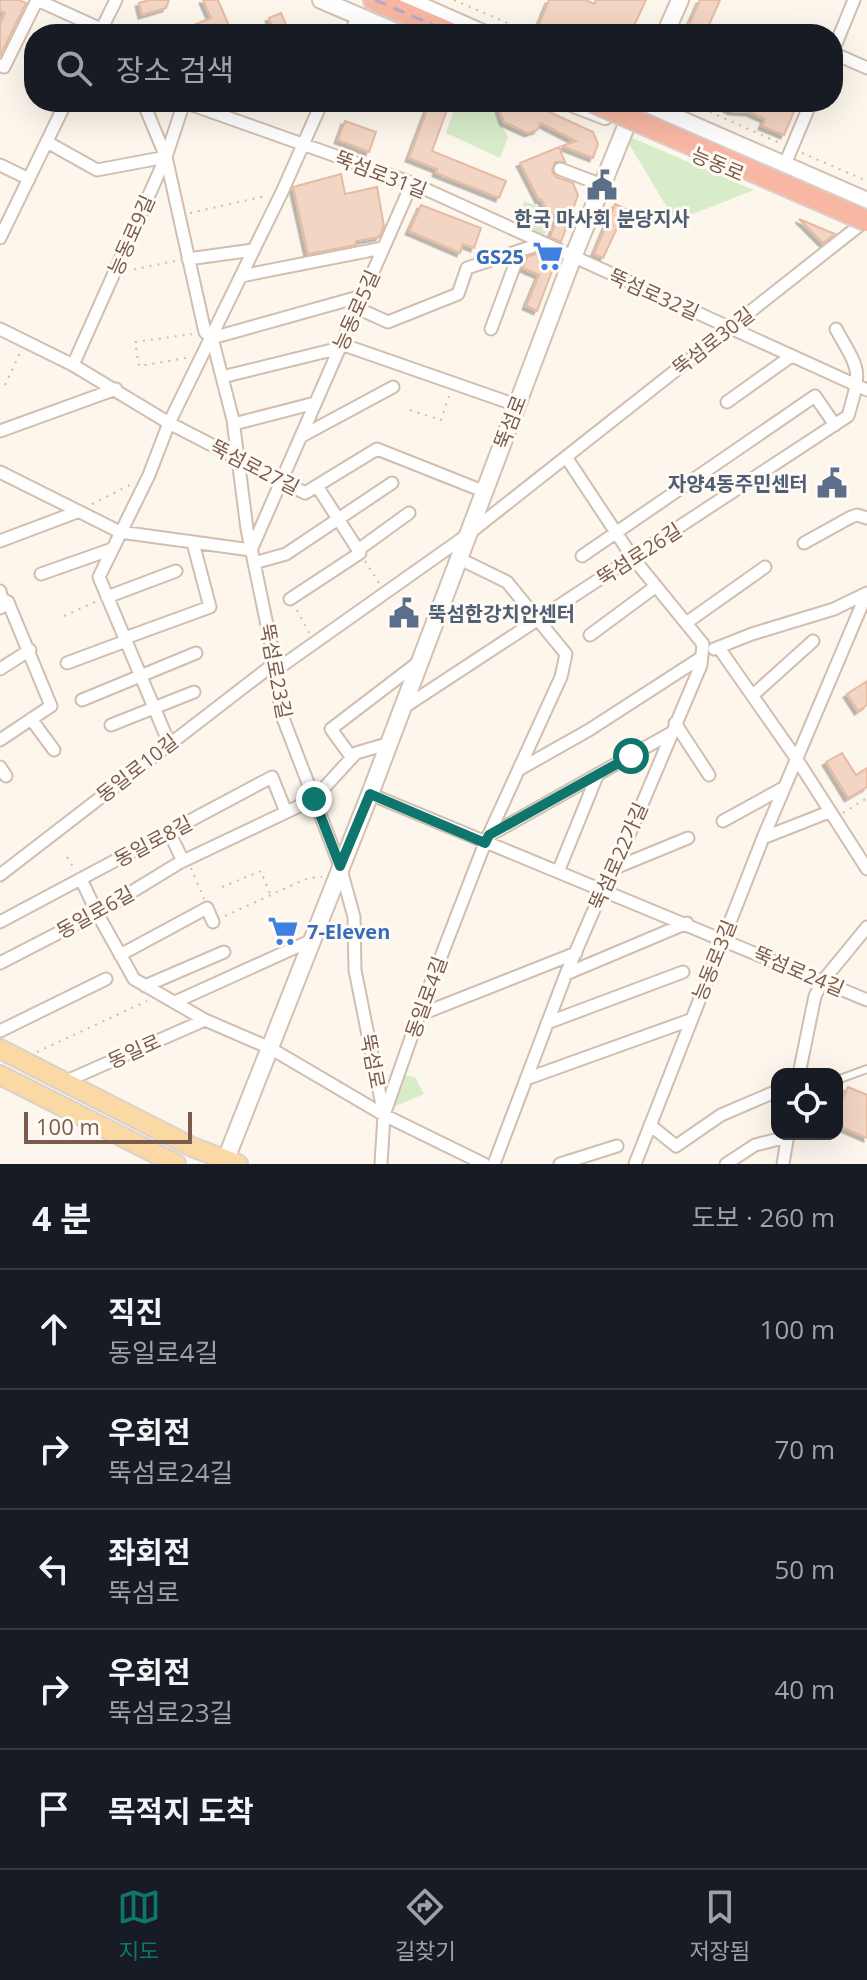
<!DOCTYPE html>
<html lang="ko">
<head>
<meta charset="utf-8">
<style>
	body { margin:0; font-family:"Open Sans","Noto Sans KR",sans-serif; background:#242831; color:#f1f3f6 }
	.controls { position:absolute; right:24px; bottom:24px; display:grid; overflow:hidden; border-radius:16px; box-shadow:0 8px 32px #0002 }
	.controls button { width:72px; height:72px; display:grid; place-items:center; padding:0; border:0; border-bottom:2px solid #363941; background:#171b24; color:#f1f3f6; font:40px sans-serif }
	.scale { position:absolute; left:24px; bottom:20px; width:168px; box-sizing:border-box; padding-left:8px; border:4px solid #7a5c4d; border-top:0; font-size:22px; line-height:28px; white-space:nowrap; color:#7a5c4d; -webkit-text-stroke:6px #fffaf3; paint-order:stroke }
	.stop { position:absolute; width:24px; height:24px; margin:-18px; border:6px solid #0f766e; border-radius:50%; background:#fff }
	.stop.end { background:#0f766e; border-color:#fff; box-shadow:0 2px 8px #0008 }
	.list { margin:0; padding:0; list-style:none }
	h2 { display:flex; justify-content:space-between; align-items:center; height:104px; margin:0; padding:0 32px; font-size:34px }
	h2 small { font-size:26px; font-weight:400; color:#9ea1a6 }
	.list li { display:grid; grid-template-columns:52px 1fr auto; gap:24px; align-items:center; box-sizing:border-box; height:120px; padding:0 32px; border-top:2px solid #363941 }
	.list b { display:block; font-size:30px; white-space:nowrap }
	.list p { margin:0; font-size:26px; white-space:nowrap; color:#9ea1a6 }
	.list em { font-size:26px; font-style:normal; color:#9ea1a6 }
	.icon { flex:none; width:44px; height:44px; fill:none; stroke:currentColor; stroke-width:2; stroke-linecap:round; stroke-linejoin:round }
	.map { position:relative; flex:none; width:867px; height:1164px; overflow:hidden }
	.search { position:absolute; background:#171b24; box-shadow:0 8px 32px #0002; left:24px; right:24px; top:24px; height:88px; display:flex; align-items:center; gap:20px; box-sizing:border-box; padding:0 28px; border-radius:32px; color:#9ea1a6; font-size:30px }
	.sheet { height:704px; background:#171b24 }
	nav { display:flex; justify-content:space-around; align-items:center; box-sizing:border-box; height:112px; border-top:2px solid #363941; background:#171b24; font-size:22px; color:#9ea1a6 }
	nav a { display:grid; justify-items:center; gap:4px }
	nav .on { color:#0f766e }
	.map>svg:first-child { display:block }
	.green { fill:#d8ecc9 }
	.building { fill:#f3d5c3; stroke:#e6bba3; stroke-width:2; filter:url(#shadow) }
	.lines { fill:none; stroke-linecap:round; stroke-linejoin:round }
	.lane-casing { stroke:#d1beb0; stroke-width:10 }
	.street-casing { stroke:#d1beb0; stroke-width:15 }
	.secondary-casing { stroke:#d6c0b0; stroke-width:20 }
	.primary-casing { stroke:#dad1cd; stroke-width:22 }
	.highway-casing { stroke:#dad1cd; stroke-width:24 }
	.path { stroke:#d9b8a5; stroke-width:2; stroke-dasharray:2 6; stroke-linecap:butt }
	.lane { stroke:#fff; stroke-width:6 }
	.street { stroke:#fff; stroke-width:11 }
	.secondary { stroke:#fff; stroke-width:16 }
	.primary { stroke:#fbd9a5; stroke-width:18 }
	.highway { stroke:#f7b7a3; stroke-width:20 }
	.rail { stroke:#b9a8c9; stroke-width:3; stroke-dasharray:12 8; stroke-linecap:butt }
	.highway-bridge-casing { stroke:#dad1cd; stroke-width:24; stroke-linecap:butt }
	.highway-bridge { stroke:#f7b7a3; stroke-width:20 }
	.route { stroke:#0f766e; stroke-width:10 }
	.labels { text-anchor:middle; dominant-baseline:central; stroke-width:6; stroke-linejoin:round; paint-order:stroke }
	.street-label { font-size:20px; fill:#7a5c4d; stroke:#fffaf3 }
	.service-label { font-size:20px; font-weight:bold; fill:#4e5e75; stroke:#fffaf3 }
	.shop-label { font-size:20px; font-weight:bold; fill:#366cbe; stroke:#fffaf3; text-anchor:end }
</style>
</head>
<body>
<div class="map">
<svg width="867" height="1164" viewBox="0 0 867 1164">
	<defs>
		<filter id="shadow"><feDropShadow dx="-3.5" dy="3.5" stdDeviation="0" flood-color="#0004"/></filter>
	</defs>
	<rect width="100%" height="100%" fill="#fdf6ec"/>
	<path class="green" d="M457 102C490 102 493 110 508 137L500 158 446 133Z
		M630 137 754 190 675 221 628 142Z
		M524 201 543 209 549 223 543 239 516 226Z
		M402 1075 415 1077 424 1094 389 1109Z"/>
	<path class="building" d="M0 0H19L26 3 0 56V24L5 13 0 11Z
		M150 0H169L166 8 142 15 139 3Z
		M203 0H218L230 28 216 34H172L211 18Z
		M549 0H586L594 4 596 0H646L630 34H548L537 29Z
		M700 0H720L705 34H685Z
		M281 13 290 34H275L269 18Z
		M430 102H450L432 151 506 181 499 198 436 173 437 169 409 158Z
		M496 102H528L593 132 598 144 593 158 562 146 576 141 541 123 537 130 528 133 504 122Z
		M715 102H798L784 135 762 126 765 119 750 112 732 111Z
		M345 121 376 132 369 152 338 140Z
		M559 147 565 162H555L552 171 556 177 573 183 578 195 561 242 550 237 559 214 550 215 541 199 539 200 520 163Z
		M341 174 345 194 377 187 384 226 379 237 356 241V245L308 254 293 187Z
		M615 204 626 209 603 258 594 254Z
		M421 205 481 228 474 248 463 244 460 253 409 231Z
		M799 219 835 234 823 243Z
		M546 253 557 258 537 311 526 306 539 275 523 268 527 257 536 254 544 257Z
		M867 681V705L858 711 847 694Z
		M842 753 856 775 867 768V787L848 798 826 762Z
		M848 1087 867 1095V1138L837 1125V1112Z"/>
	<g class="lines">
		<g class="lane-casing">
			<path id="lane" d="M837 1080 867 1069"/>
		</g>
		<g class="street-casing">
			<path id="street" d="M99 34 116 0
				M350 34 358 16
				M833 51 854 0
				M833 53 867 68
				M0 65 4 67 37 0 112 34
				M143 102 166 157 205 332 212 338 233 420 247 529 275 663 281 713 340 866 354 917 355 970 384 1115
				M184 102 412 183 867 390
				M47 142 97 170 166 157
				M785 164 811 102
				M0 165 29 179
				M560 169 602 185
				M0 238 66 102
				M188 259 253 250
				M241 276 383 248
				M357 308 388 322 458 294 467 268 543 243
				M0 329 73 365 169 423 305 493 377 449 483 491
				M491 329 520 251
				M212 338 362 296
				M341 344 516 405
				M73 365 166 157 184 102
				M222 377 340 348
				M727 402 790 357
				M234 424 315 403
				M0 431 116 389
				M302 436 393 387
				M0 472 120 532 251 550 412 183
				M0 541 77 512
				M804 543 851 517 857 515 867 518
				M358 550 409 513
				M582 556 815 396 835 425
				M254 563 286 554 392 483
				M41 574 112 549
				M0 591 2 599 8 602 0 608
				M107 597 176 571
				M290 599 360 553 317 486
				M686 623 765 567
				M590 635 655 587
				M125 638 210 607 193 543
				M719 648 796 758 867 869
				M714 649 752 634 834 609 867 593
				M67 663 126 641
				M0 669 30 650
				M276 670 467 535 860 225
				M753 695 813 641
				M82 700 196 653
				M403 708 848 416C862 368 860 372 836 329
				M31 719 54 750
				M675 723 709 775
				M111 725 194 692
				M0 740 51 706 8 602
				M169 743 99 577 149 475 169 423 282 192 322 102
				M352 758 331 729 420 661
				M0 767 6 776
				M520 769 589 730 702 657
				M370 794 867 1000
				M723 821 783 788
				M169 832 183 861
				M490 835 671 733
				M763 838 829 812
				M615 868 688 838
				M558 872 597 776
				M0 875 275 663
				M81 879 97 913 134 979 205 1020 270 1048 384 1115 484 1164
				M0 922 272 777 286 812
				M120 955 207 908 213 922
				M0 963 97 913 179 863 314 799 356 753 390 743
				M566 974 687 923
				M145 986 224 952
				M175 1002 312 940
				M419 1015 576 953
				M547 1023 683 972
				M0 1031 106 979
				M799 1074 815 996 822 982 867 927
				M526 1079 690 1020
				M64 1082 205 1020
				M650 1125 676 1146 721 1115 777 1091
				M381 1164 384 1115 425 998 485 843 561 677 566 654 507 582 458 558
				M494 1164 566 974 603 889 615 868 701 665 703 644 633 558 566 457
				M560 1164 617 1146
				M635 1164 763 838 867 593
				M726 1164 755 1145 787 1137
				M783 1164 788 1134"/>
		</g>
		<g class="secondary-casing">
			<path id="secondary" d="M321 0 401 34
				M408 0 485 34
				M665 34 680 0
				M569 102 605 116
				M641 102 867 201
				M224 1164 370 794 573 257 636 102"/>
		</g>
		<g class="primary-casing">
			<path id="primary" d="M0 1049 192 1147 238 1164
				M0 1075 176 1164"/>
		</g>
		<g class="highway-casing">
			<path id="highway" d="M374 0 453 34"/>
		</g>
		<path class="path" d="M454 0 533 34
			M688 102 782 144
			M802 153 867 181
			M190 213 266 196
			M126 271 175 261
			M186 358 139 366 135 342 192 334
			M5 385 20 353
			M410 410 441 420 449 396
			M92 504 132 484
			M365 561 379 583
			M297 610 309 633
			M64 616 95 602
			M843 813 867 798
			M67 857 74 868
			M191 868 204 899
			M222 887 261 871 270 894
			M225 916 308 878 322 877
			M37 1052 147 1001"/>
		<use href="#lane" class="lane"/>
		<use href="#street" class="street"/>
		<use href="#secondary" class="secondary"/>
		<use href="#primary" class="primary"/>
		<use href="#highway" class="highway"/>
		<path class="rail" d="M375 0 454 34
			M597 102 867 218"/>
		<g class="highway-bridge-casing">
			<path id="highway-bridge" d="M593 102 867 221"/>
		</g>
		<use href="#highway-bridge" class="highway-bridge"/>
	</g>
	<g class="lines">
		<path class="route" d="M314 799 340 866 370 794 485 843 489 835 631 756"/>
	</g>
	<defs>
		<g id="civic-bare" transform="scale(2.4)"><path d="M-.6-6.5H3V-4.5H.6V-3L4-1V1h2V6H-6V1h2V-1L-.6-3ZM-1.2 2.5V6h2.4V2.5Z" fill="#5c6f8a" stroke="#fffaf3" stroke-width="2.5" paint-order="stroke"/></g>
		<g id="supermarket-bare" transform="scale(2.4)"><path d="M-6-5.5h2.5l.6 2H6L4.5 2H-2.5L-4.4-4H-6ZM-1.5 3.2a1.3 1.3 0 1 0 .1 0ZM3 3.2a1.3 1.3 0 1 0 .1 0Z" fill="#3f7fe0" stroke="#fffaf3" stroke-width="2.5" paint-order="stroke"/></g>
	</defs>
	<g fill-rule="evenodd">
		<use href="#civic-bare" x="602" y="185"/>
		<use href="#supermarket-bare" x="548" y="256"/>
		<use href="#civic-bare" x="832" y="483"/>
		<use href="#civic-bare" x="404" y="613"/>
		<use href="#supermarket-bare" x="283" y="931"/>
	</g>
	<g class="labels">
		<g class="street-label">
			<text transform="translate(718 164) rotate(23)">능동로</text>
			<text transform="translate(381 174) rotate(21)">뚝섬로31길</text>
			<text transform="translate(131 235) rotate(-66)">능동로9길</text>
			<text transform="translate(654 294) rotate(24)">뚝섬로32길</text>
			<text transform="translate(356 310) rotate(-66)">능동로5길</text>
			<text transform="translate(713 341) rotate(-38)">뚝섬로30길</text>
			<text transform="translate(510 422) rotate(-69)">뚝섬로</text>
			<text transform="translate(255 467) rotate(27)">뚝섬로27길</text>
			<text transform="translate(639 554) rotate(-33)">뚝섬로26길</text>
			<text transform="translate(276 671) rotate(79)">뚝섬로23길</text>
			<text transform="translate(137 768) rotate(-38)">동일로10길</text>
			<text transform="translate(153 841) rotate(-28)">동일로8길</text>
			<text transform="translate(618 856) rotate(-66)">뚝섬로22가길</text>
			<text transform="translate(95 912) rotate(-29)">동일로6길</text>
			<text transform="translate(714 960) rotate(-68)">능동로3길</text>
			<text transform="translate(799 971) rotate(23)">뚝섬로24길</text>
			<text transform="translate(426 997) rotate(-70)">동일로4길</text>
			<text transform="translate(134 1051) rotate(-24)">동일로</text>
			<text transform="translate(373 1061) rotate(79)">뚝섬로</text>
		</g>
		<g class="service-label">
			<text x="602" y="218">한국 마사회 분당지사</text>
			<text x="808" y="483" text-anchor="end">자양4동주민센터</text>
			<text x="428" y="613" text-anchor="start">뚝섬한강치안센터</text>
		</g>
		<g class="shop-label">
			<text x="524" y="256">GS25</text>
			<text x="307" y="931" text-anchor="start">7-Eleven</text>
		</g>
	</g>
</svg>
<div class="controls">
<button><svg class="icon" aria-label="locate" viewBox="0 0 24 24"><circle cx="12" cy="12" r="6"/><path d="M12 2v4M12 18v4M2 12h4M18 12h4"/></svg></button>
</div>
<div class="scale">100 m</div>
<div class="stop" style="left:631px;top:756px"></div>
<div class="stop end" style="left:314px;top:799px"></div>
<div class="search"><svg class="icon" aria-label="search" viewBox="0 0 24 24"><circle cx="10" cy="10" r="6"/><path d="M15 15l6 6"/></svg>장소 검색</div>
</div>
<section class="sheet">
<h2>4 분<small>도보 · 260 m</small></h2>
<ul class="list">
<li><svg class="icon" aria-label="ahead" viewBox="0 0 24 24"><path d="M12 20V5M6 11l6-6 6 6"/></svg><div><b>직진</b><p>동일로4길</p></div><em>100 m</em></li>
<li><svg class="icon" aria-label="right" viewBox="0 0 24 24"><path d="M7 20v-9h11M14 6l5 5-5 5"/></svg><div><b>우회전</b><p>뚝섬로24길</p></div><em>70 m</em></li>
<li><svg class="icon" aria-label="left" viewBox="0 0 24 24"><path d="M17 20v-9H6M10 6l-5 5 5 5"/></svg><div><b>좌회전</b><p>뚝섬로</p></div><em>50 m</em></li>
<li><svg class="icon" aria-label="right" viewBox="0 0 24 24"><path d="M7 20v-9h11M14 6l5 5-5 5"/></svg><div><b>우회전</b><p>뚝섬로23길</p></div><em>40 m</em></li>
<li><svg class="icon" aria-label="arrive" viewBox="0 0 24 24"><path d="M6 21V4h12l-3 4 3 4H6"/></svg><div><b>목적지 도착</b></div></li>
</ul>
</section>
<nav>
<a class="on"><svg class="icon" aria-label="map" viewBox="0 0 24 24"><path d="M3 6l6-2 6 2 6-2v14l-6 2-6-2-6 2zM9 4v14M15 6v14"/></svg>지도</a>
<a><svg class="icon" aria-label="directions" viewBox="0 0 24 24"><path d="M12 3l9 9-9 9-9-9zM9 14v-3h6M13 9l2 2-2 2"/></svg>길찾기</a>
<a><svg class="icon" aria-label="saved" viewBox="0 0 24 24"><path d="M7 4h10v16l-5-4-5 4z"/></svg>저장됨</a>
</nav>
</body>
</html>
